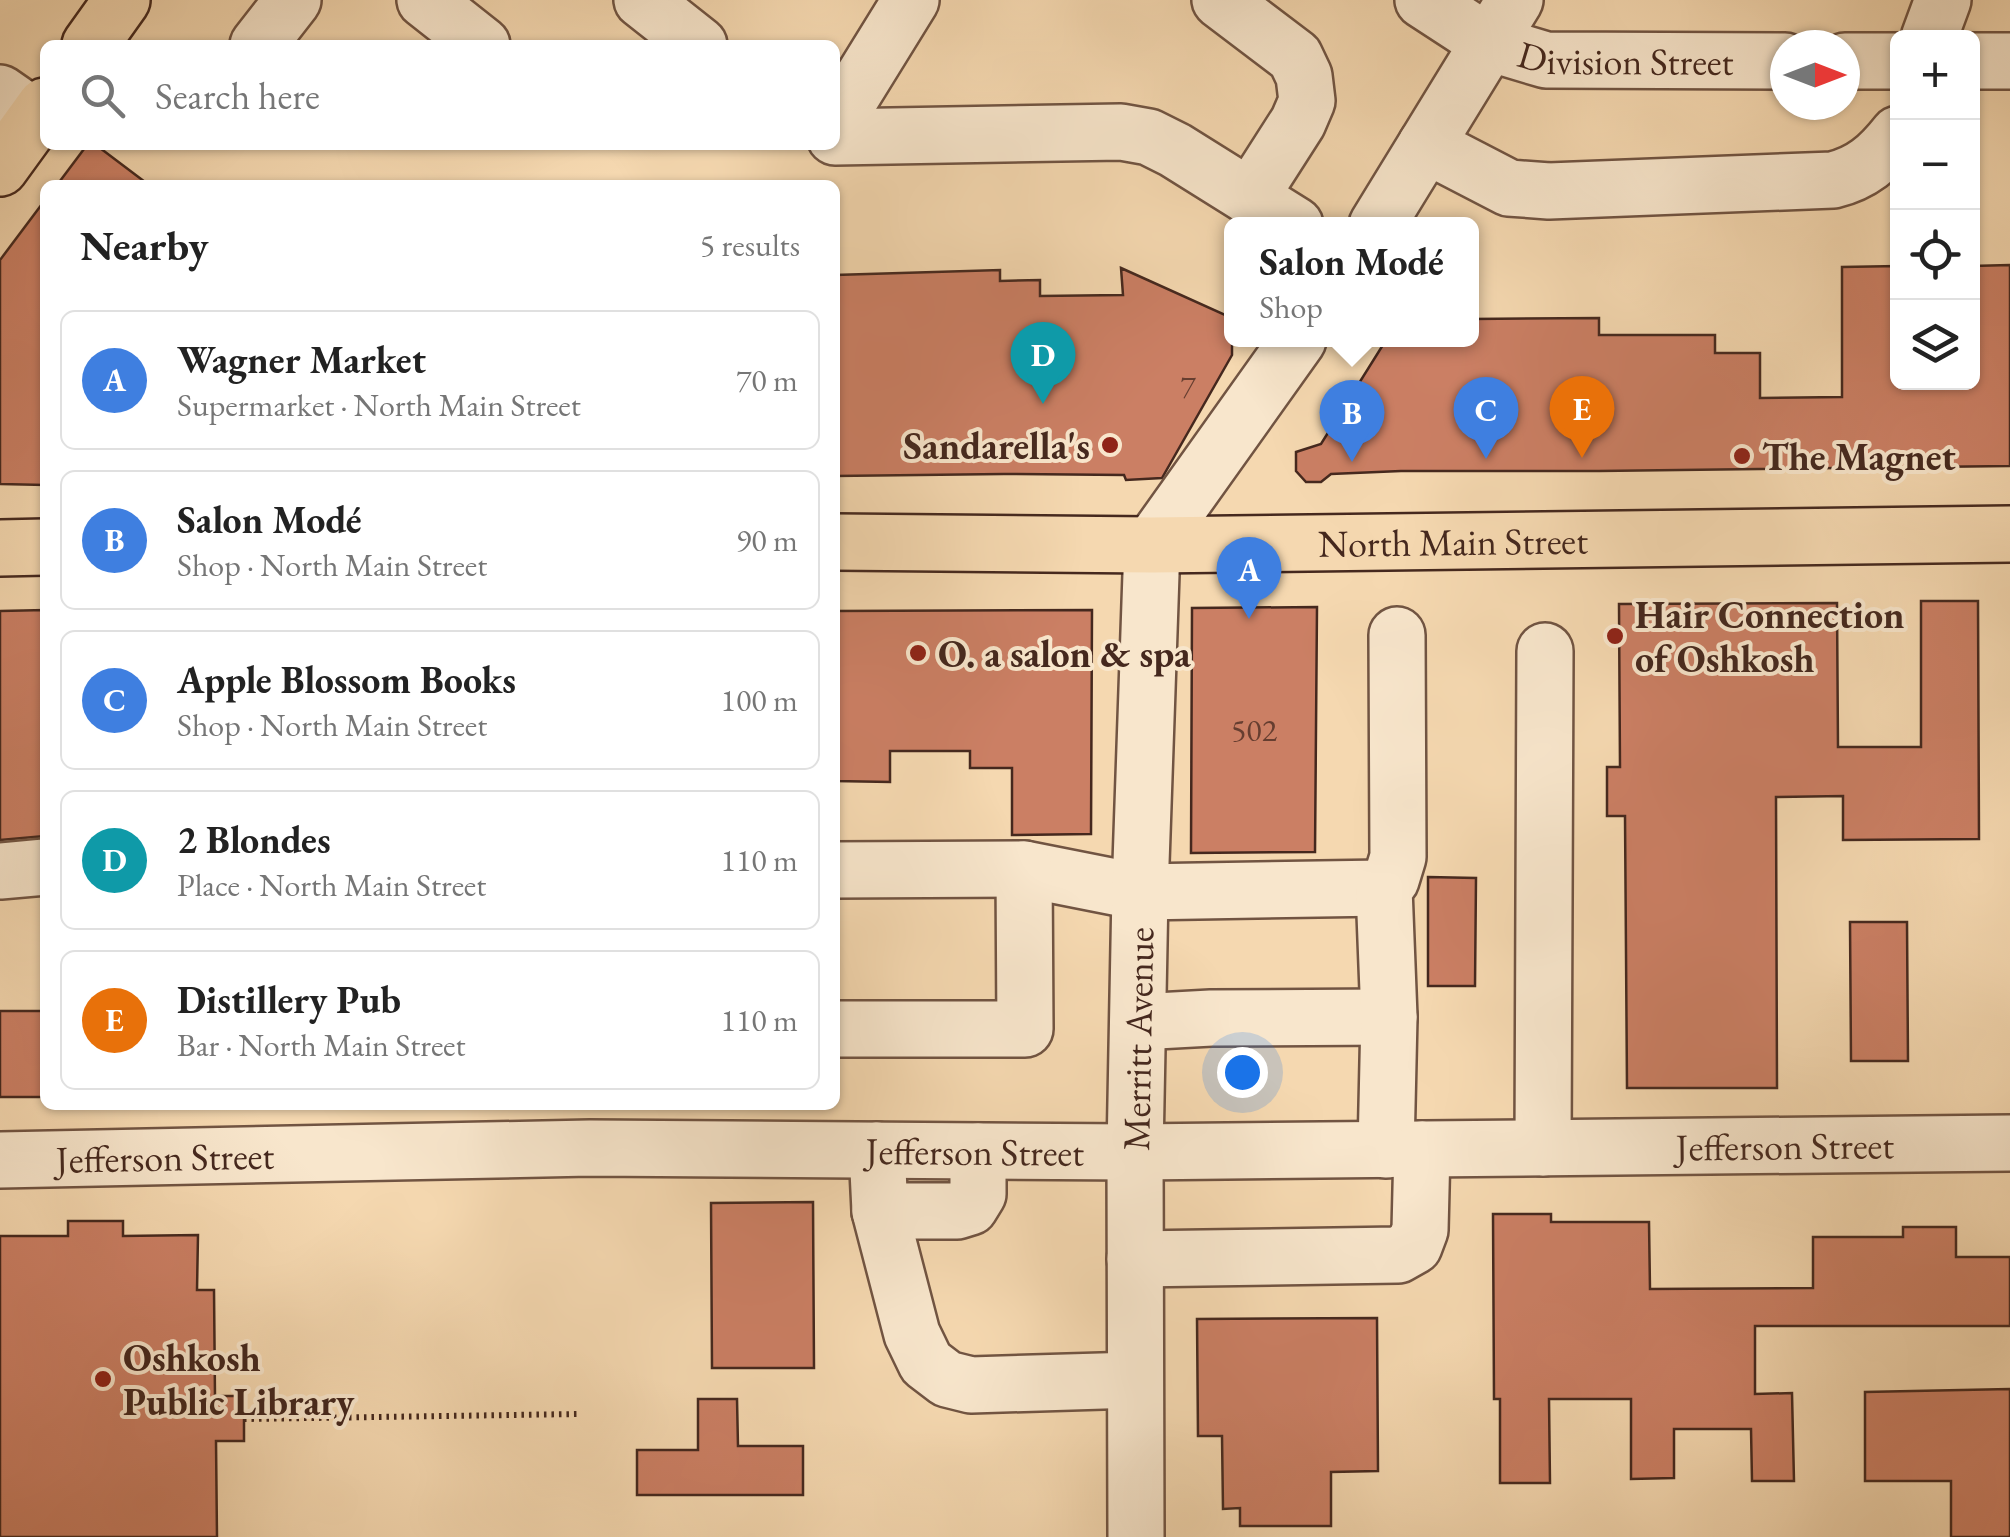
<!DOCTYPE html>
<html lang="en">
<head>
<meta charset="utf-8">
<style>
	body { margin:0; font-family:"EB Garamond",serif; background:#f6f6f6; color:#222 }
	.controls { position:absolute; right:30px; top:30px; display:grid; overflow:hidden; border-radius:15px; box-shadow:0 2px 8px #0004 }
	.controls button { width:90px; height:90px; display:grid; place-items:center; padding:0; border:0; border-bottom:2px solid #e0e0e0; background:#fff; color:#222; font:50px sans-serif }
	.compass { position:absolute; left:1770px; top:30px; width:90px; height:90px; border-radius:50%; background:#fff; box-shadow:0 2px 8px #0004; rotate:90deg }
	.you { position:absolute; left:1242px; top:1072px; width:35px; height:35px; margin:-25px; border:8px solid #fff; border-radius:50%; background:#1a73e8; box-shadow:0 0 0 15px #1a73e833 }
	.badge { display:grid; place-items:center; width:65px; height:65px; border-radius:50%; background:#8f2418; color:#fff; font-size:32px; font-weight:700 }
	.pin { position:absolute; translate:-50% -82px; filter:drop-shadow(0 2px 5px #0008) }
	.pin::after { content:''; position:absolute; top:52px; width:35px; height:30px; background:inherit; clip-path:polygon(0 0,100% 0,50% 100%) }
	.popup { position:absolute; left:1224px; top:217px; width:255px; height:130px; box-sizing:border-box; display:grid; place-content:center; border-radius:15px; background:#fff; filter:drop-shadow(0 2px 8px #0005); font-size:32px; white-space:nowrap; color:#767676 }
	.popup b { font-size:38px; color:#222 }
	.popup::after { content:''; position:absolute; left:50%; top:100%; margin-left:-20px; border:20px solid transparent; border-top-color:#fff }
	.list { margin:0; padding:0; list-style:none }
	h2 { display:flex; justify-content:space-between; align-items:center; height:130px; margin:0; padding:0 40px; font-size:42px }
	h2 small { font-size:32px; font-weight:400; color:#767676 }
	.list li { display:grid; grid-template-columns:65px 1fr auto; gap:30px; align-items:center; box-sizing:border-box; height:140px; margin:0 20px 20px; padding:0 20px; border:2px solid #e0e0e0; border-radius:15px }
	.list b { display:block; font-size:38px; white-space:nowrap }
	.list p { margin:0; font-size:32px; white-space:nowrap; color:#767676 }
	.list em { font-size:32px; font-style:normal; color:#767676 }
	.icon { flex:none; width:55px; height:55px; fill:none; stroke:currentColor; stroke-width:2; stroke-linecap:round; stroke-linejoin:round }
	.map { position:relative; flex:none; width:2010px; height:1537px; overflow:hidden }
	.search { position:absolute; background:#fff; box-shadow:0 2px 8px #0004; left:40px; top:40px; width:800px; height:110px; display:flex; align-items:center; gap:25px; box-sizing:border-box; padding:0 35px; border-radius:15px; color:#767676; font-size:38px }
	.panel { position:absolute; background:#fff; box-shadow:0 2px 8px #0004; left:40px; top:180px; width:800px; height:930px; border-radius:15px }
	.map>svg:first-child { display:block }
	.building { fill:#cb7f64; stroke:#45281e; stroke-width:2.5 }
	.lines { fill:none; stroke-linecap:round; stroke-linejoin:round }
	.minor-casing { stroke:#715442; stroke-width:60 }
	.major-casing { stroke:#45281e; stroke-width:60 }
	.path { stroke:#45281e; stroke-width:6; stroke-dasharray:2.5 5; stroke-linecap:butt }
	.minor { stroke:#f8e6cc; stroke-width:55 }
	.major { stroke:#f5d8b0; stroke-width:55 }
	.poi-dot { fill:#8f2418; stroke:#f8e6cc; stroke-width:4 }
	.labels { text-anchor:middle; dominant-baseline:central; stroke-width:8; stroke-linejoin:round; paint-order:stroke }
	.number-label { font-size:32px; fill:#663e30 }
	.street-label { font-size:38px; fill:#45281e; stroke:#f8e6cc }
	.poi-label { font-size:38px; font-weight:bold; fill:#45281e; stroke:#f8e6cc; text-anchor:start }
</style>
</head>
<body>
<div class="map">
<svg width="2010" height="1537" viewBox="0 0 2010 1537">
	<rect width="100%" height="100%" fill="#f5d8b0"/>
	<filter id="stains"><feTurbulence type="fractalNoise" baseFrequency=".002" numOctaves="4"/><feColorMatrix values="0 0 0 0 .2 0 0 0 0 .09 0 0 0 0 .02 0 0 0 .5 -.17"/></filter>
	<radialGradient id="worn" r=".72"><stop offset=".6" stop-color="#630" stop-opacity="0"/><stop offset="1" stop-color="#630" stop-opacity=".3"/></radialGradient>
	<path class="building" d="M87 145H96L149 185H57Z
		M45 200V485L0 484V260Z
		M2010 265V466L1599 471H1401L1331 474 1321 482H1306L1296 471V452L1321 444 1386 340H1472V319L1599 318V335H1715V353H1760V398L1842 397V267L1898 266V382H1972V266Z
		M1121 268 1232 318V355L1162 478 1126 480 1124 475 1004 474 835 476V275L1000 270V281L1040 280V296L1123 295Z
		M1921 601H1978L1979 839 1843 840V796L1776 797 1777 1088H1627L1625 816H1607V767H1620L1619 604 1837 603 1838 747H1921Z
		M1317 607 1315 852 1191 853 1192 608Z
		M45 610V836L0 840V611Z
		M1092 610 1091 834 1012 835V768H970V751H890V782L835 781V611Z
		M1428 877 1476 878 1475 986H1428Z
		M1850 922H1907L1908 1061H1851Z
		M0 1011H45V1097H0Z
		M813 1202 814 1368H712L711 1203Z
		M1493 1214H1551V1222H1649L1650 1289 1813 1288V1237H1903V1227H1956V1257H2010V1326H1755V1394L1792 1393 1794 1481H1752L1751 1429H1674V1478L1631 1479V1399H1549L1550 1483H1500V1399H1494Z
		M68 1221H123V1236L198 1235 197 1290H214L215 1396H244V1441H216L217 1537H0V1236H68Z
		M1377 1318 1378 1471 1331 1472V1526H1240V1508L1223 1509 1222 1436H1198L1197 1319Z
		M2010 1389V1537H1951V1481H1865V1392Z
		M698 1399H737L738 1446H803V1495H637V1450H698Z"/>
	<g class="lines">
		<g class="minor-casing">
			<g id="minor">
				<path d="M425 0 482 45"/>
				<path d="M642 0 699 45"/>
				<path d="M1220 0 1295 57 1304 76 1307 101 1298 122 1250 197"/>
				<path id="s1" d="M1423 0 1489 43 1546 60 1785 61"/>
				<path d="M1929 38 1943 0"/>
				<path d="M258 45 293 0"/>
				<path d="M1845 61H1898"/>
				<path d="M1972 61H2010"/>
				<path d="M0 93 36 118"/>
				<path d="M835 123 911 0"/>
				<path d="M835 137 1121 132 1149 137 1175 150 1295 225"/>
				<path d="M1426 145 1509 188 1549 191 1833 180C1862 173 1879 158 1898 134"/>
				<path d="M1377 225 1515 0"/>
				<path d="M835 870 1024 869 1140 892 1384 888"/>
				<path d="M0 871 45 867"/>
				<path d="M1138 1022 1211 1018 1389 1017"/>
				<path d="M835 1029H1025L1024 869"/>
				<path d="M1543 1148 1545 651"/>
				<path d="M877 1150 880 1211 912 1334 926 1363 947 1379 971 1385 1135 1380"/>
				<path d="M1386 1150 1389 1017 1384 888 1391 880 1398 857 1397 635"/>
				<path id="s2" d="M0 1160 590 1148 1135 1152 2010 1143"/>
				<path d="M880 1211H957L970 1207 978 1194V1151"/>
				<path d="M1135 1259 1398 1255 1414 1246 1420 1230 1422 1149"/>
				<path id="s3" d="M1136 1537 1135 1152 1140 892 1152 545 1298 340"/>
			</g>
		</g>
		<g class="major-casing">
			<g id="major">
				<path d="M90 45 122 0"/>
				<path d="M0 168 45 106"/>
				<path id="s4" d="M835 542 1152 545 2010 534"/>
				<path d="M0 548 45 547"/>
			</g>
		</g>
		<path class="path" d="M244 1419 578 1414"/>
		<use href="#minor" class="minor"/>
		<use href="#major" class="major"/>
	</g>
	<g class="poi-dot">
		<circle cx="1110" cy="445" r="10"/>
		<circle cx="1742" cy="456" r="10"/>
		<circle cx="1615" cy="636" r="10"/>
		<circle cx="918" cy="653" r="10"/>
		<circle cx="103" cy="1379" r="10"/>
	</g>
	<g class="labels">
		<g class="number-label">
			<text x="1188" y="386">7</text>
			<text x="1254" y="730">502</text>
		</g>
		<g class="street-label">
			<text stroke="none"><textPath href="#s1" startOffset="218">Division Street</textPath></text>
			<text stroke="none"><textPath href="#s4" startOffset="618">North Main Street</textPath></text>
			<text stroke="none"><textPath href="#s3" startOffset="498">Merritt Avenue</textPath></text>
			<text stroke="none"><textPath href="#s2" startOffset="1785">Jefferson Street</textPath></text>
			<text stroke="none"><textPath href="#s2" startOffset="975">Jefferson Street</textPath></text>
			<text stroke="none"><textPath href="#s2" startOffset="165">Jefferson Street</textPath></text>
		</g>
		<g class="poi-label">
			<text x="1090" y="445" text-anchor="end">Sandarella's</text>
			<text x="1762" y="456">The Magnet</text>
			<text x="1635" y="614">Hair Connection<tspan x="1635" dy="44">of Oshkosh</tspan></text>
			<text x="938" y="653">O. a salon &amp; spa</text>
			<text x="123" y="1357">Oshkosh<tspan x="123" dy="44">Public Library</tspan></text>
		</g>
	</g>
	<rect width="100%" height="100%" filter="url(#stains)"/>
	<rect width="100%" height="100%" fill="url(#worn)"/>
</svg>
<div class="controls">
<button>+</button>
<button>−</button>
<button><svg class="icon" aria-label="locate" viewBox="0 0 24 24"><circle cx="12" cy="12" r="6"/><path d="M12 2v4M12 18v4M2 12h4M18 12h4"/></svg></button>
<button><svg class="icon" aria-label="layers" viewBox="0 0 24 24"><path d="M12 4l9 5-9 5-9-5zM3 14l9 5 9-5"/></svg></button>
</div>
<svg class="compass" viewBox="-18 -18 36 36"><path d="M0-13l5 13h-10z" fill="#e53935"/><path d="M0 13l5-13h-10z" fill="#767676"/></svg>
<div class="you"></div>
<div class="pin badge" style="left:1249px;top:619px;background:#3f7fe0">A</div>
<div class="pin badge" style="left:1352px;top:462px;background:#3f7fe0">B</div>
<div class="popup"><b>Salon Modé</b>Shop</div>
<div class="pin badge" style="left:1486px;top:459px;background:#3f7fe0">C</div>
<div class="pin badge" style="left:1043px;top:404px;background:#0f9aa8">D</div>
<div class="pin badge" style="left:1582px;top:458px;background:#e8710a">E</div>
<div class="search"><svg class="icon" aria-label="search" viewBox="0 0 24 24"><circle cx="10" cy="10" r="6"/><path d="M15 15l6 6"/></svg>Search here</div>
<section class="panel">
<h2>Nearby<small>5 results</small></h2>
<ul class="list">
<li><span class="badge" style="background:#3f7fe0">A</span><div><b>Wagner Market</b><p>Supermarket · North Main Street</p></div><em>70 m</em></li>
<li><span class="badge" style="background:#3f7fe0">B</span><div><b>Salon Modé</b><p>Shop · North Main Street</p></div><em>90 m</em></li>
<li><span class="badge" style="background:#3f7fe0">C</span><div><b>Apple Blossom Books</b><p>Shop · North Main Street</p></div><em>100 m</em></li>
<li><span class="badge" style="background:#0f9aa8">D</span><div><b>2 Blondes</b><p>Place · North Main Street</p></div><em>110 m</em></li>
<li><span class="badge" style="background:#e8710a">E</span><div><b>Distillery Pub</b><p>Bar · North Main Street</p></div><em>110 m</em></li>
</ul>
</section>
</div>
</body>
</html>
